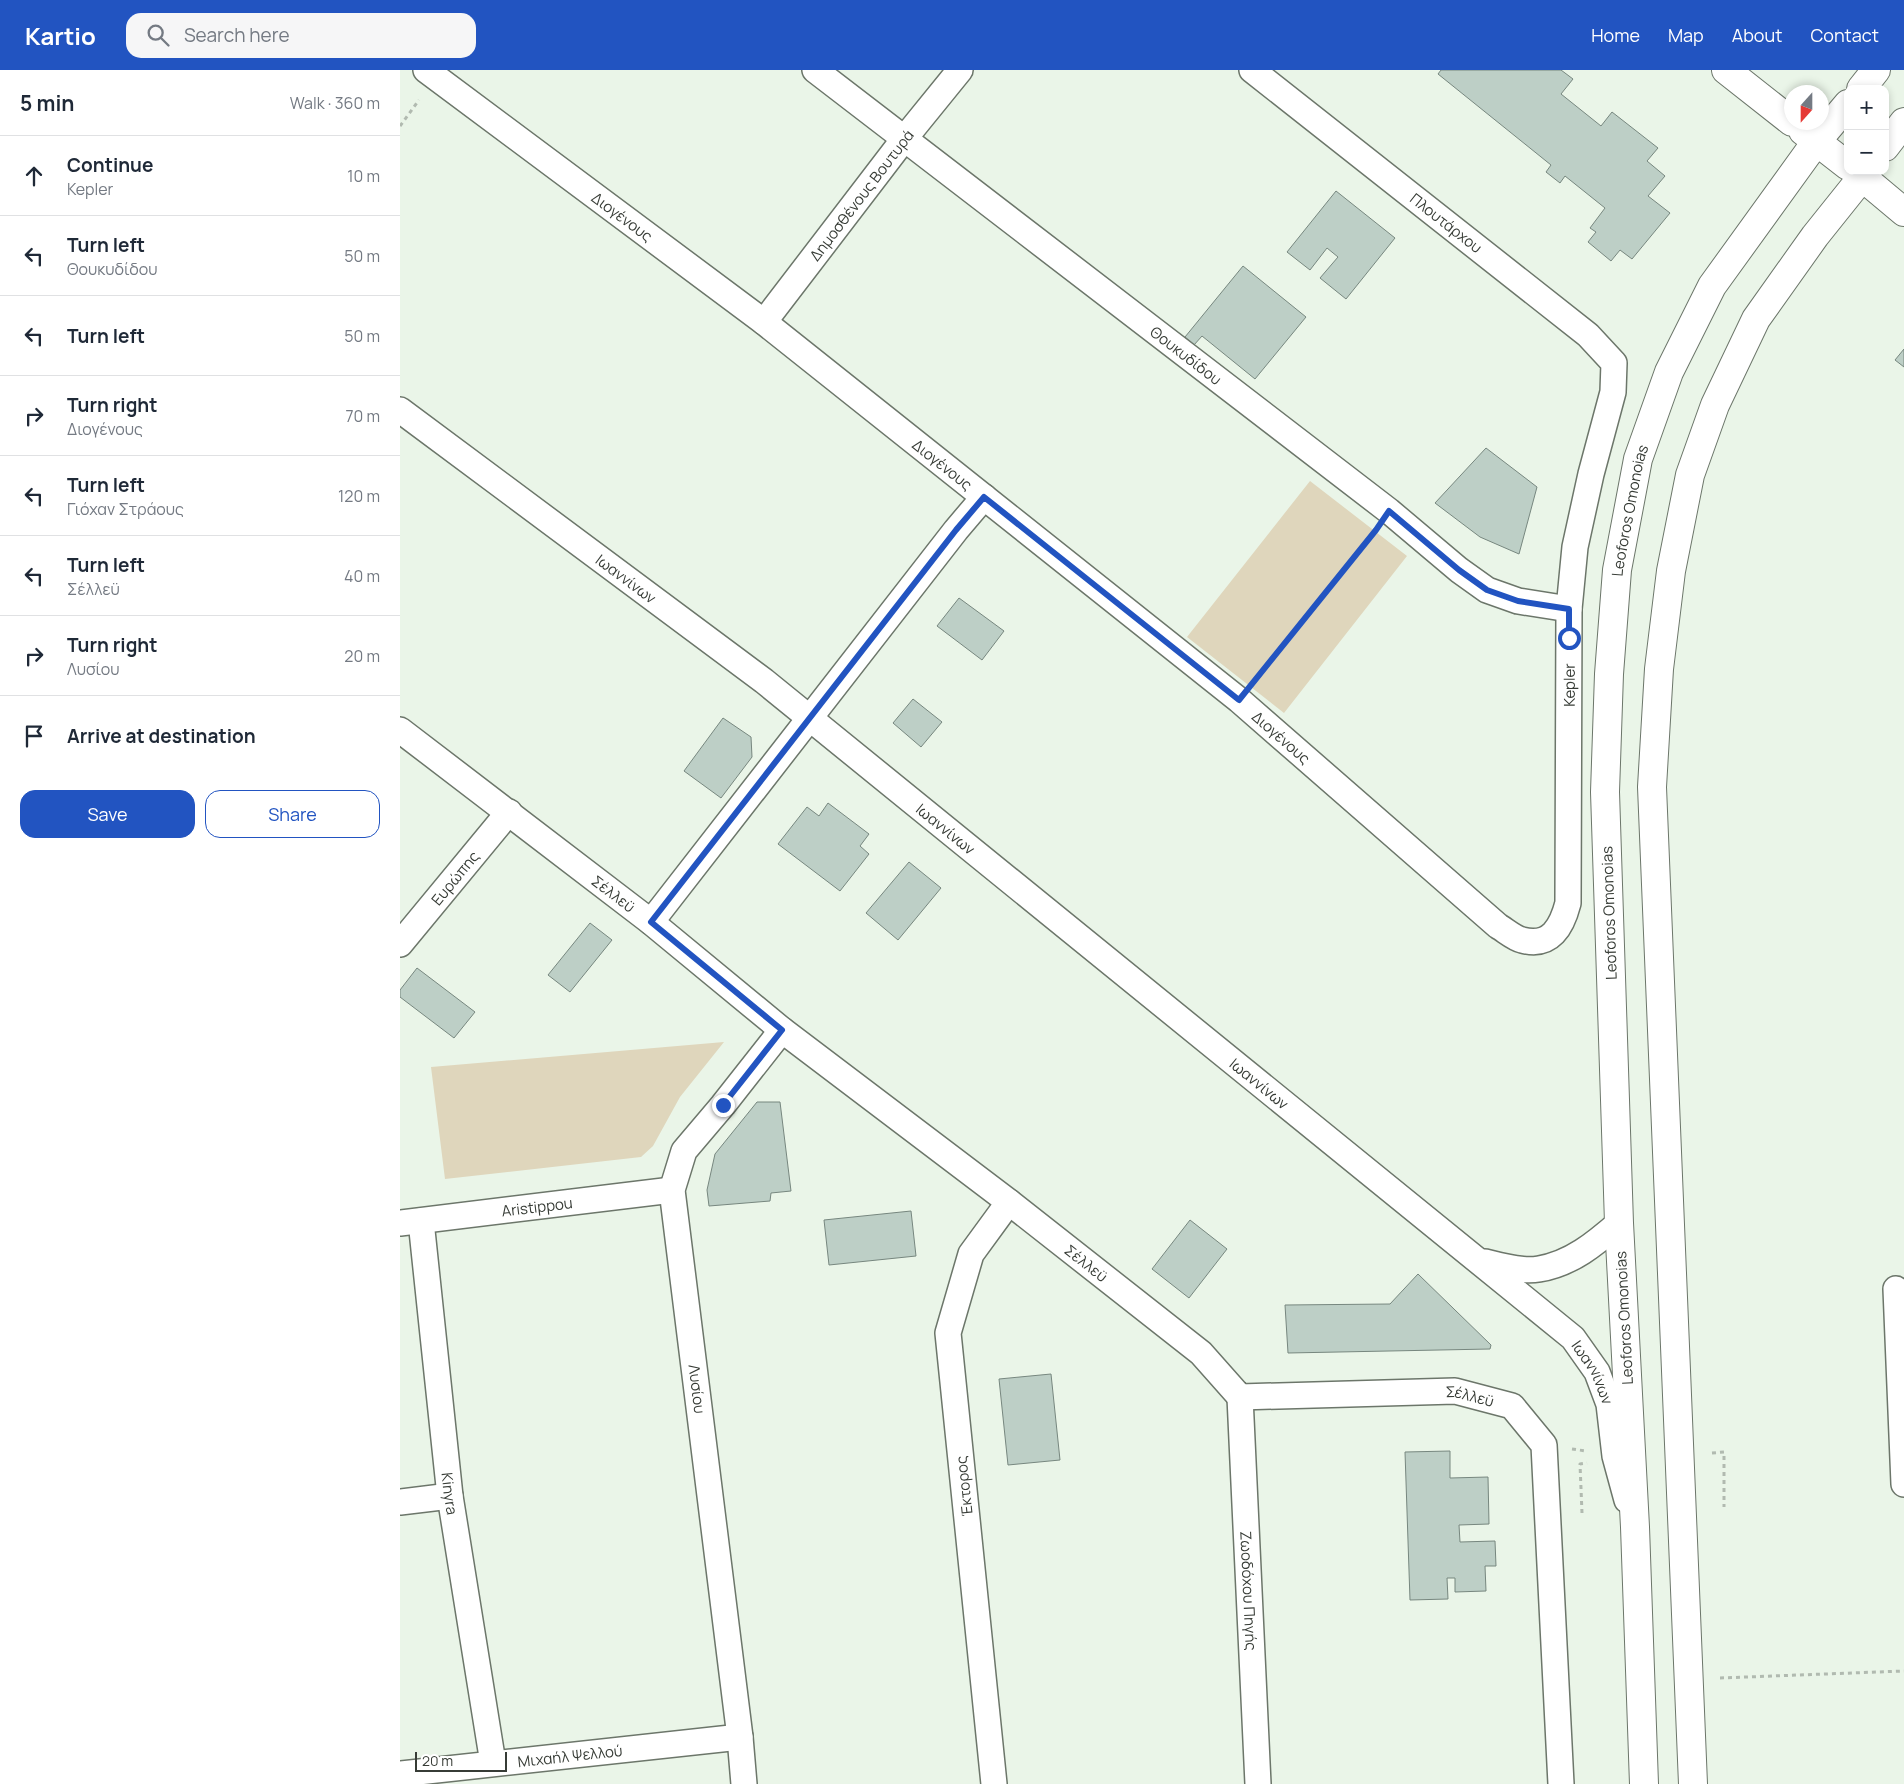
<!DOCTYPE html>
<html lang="en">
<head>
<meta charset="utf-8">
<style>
	body { margin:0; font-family:Manrope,sans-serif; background:#f6f6f7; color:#1f2937 }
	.controls { position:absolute; right:15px; top:15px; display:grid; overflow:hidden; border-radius:10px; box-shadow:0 2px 8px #0003 }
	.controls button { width:45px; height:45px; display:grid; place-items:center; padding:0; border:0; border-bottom:1px solid #e0e1e3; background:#fff; color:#1f2937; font:25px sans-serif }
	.compass { position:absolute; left:1384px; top:15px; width:45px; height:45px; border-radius:50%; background:#fff; box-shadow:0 2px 8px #0003; rotate:201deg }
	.scale { position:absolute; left:15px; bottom:12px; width:92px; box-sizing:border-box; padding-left:5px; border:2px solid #373c36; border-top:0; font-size:14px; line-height:18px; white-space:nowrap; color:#373c36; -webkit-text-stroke:4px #fff; paint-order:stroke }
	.stop { position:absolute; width:15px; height:15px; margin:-11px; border:4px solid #2254c1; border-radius:50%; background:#fff }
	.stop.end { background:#2254c1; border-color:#fff; box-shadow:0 1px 5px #0008 }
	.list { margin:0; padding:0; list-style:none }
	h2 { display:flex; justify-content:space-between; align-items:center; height:65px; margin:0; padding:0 20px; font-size:21px }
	h2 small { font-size:16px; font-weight:400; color:#747a83 }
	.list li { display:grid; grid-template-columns:32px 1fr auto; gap:15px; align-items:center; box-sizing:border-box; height:80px; padding:0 20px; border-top:1px solid #e0e1e3 }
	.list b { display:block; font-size:19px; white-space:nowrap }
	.list p { margin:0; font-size:16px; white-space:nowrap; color:#747a83 }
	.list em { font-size:16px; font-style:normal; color:#747a83 }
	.actions { display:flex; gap:10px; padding:15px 20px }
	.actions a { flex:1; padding:11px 0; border:1px solid #2254c1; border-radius:15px; text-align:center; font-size:18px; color:#2254c1 }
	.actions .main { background:#2254c1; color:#fff }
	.icon { flex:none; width:28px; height:28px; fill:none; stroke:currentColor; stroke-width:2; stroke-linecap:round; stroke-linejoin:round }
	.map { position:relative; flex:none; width:1504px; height:1714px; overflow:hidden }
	header { display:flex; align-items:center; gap:30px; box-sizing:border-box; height:70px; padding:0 25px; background:#2254c1; color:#fff }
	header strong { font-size:24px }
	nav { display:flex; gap:28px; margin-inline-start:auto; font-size:18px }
	.search { width:350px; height:45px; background:#f6f6f7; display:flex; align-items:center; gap:12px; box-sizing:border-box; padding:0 18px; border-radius:15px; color:#747a83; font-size:19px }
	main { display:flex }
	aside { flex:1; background:#fff }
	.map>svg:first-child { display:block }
	.green { fill:#dfd6bc }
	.building { fill:#bdcfc6; stroke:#77877f }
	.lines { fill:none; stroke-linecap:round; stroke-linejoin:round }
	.street-casing { stroke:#6c766a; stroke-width:28 }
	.secondary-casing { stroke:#6c766a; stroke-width:30 }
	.path { stroke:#b1bab0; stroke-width:3; stroke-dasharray:4 4; stroke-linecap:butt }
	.street { stroke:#fff; stroke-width:25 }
	.secondary { stroke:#fff; stroke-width:28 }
	.route { stroke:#2254c1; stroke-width:6 }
	.labels { text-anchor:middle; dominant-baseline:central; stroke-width:5; stroke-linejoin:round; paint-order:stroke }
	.street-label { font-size:15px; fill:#373c36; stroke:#fff }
</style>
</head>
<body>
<header>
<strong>Kartio</strong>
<div class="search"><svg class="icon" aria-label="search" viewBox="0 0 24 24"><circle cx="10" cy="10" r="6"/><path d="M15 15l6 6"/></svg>Search here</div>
<nav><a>Home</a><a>Map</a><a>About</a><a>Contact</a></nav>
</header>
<main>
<aside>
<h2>5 min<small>Walk · 360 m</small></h2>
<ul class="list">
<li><svg class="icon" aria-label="ahead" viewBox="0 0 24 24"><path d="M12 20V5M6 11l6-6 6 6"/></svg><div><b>Continue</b><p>Kepler</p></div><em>10 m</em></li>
<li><svg class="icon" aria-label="left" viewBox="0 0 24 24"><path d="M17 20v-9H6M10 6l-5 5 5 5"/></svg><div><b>Turn left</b><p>Θουκυδίδου</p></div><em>50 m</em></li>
<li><svg class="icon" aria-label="left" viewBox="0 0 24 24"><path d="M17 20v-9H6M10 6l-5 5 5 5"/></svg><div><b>Turn left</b></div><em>50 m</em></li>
<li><svg class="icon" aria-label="right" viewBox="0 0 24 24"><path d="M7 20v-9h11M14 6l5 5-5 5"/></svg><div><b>Turn right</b><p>Διογένους</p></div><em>70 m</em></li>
<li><svg class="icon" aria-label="left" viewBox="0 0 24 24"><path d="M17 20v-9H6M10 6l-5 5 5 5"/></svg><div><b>Turn left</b><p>Γιόχαν Στράους</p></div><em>120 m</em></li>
<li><svg class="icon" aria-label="left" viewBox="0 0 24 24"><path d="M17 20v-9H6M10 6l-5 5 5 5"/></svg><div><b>Turn left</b><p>Σέλλεϋ</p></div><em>40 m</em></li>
<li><svg class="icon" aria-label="right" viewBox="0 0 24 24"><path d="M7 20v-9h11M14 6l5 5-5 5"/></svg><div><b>Turn right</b><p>Λυσίου</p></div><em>20 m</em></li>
<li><svg class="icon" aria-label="arrive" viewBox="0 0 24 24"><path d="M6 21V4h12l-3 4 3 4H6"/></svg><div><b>Arrive at destination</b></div></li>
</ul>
<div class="actions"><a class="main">Save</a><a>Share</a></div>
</aside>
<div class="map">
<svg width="1504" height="1714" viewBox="0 0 1504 1714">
	<rect width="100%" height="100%" fill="#eaf5e8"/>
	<path class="green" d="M910 411 1007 486 884 643 787 567Z
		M324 972 280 1027 253 1076 241 1087 45 1109 31 997Z"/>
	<path class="building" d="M1041 0H1161L1173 9 1161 24 1201 56 1212 42 1258 78 1247 91 1265 106 1248 126 1270 143 1232 189 1220 180 1211 191 1188 172 1196 162 1190 158 1205 138 1165 106 1160 113 1146 102 1151 95 1038 4Z
		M936 121 995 168 946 229 920 208 938 187 927 178 910 200 887 182Z
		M843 196 906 247 855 309 802 266 794 275 785 267Z
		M1504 279V297L1495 290Z
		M1086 378 1137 417 1119 484 1080 467 1035 433Z
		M559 528 604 561 582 590 537 556Z
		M513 629 542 652 521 677 493 653Z
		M323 648 351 667 352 687 321 728 284 701Z
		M428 733 469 764 460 776 469 784 440 821 378 774 407 737 419 746Z
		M509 792 541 818 498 870 466 843Z
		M190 853 212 870 170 922 148 905Z
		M17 898 75 942 54 968 0 927V920Z
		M357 1032H380L391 1121 371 1123 370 1131 309 1136 307 1120 315 1084Z
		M511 1141 516 1186 429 1195 424 1150Z
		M790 1150 827 1179 789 1228 752 1199Z
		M1018 1204 1091 1275 1090 1279 888 1283 885 1235 990 1234Z
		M651 1304 660 1390 608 1395 599 1309Z
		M1050 1381V1408L1088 1407 1089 1454 1059 1455 1060 1472 1095 1471 1096 1496H1085L1086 1521 1055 1522V1508H1047L1048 1529 1010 1530 1005 1382Z"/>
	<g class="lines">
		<g class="street-casing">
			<g id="street">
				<path id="s1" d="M26 0 364 252 839 630 1098 856C1105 860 1114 868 1122 870 1151 878 1162 856 1168 833L1169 539 1175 477 1191 404 1213 322 1214 293 1188 265 852 0"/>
				<path id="s2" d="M415 0 989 441 1059 500 1087 520 1118 531 1169 539"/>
				<path id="s3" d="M364 252 504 69 560 0"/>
				<path id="s4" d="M0 340 364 611 1173 1268 1197 1302 1209 1334 1215 1386 1227 1430"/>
				<path id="s5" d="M0 660 251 852 382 960 609 1132 801 1283 840 1327 1055 1321 1112 1336 1144 1375 1161 1714"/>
				<path d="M251 852 556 460 584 427"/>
				<path id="s6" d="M0 874 109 742"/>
				<path id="s7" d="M21 1151 50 1426 93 1693"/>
				<path id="s8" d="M0 1153 272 1120"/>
				<path d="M1085 1192C1102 1196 1122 1202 1139 1199 1171 1194 1196 1173 1219 1153"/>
				<path d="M1496 1219 1504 1414"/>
				<path id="s9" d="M840 1327 858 1714"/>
				<path d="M0 1432 50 1426"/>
				<path id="s10" d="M0 1704 340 1667"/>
				<path d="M344 1714 340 1667 272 1120 284 1081 323 1035 382 960"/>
				<path d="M594 1714 548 1263 571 1184 609 1132"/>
			</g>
		</g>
		<g class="secondary-casing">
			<g id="secondary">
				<path d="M1326 0 1392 52"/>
				<path d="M1461 19 1476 0"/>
				<path d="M1403 61 1448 96"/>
				<path d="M1485 77 1504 52"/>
				<path d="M1455 101 1504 142"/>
				<path id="s11" d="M1244 1714 1235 1457 1219 1153 1205 722 1209 604 1217 500 1238 389 1269 302 1312 216 1416 72 1448 34"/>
				<path d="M1293 1714 1252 717 1259 599 1271 501 1290 405 1315 335 1356 249 1415 166 1467 101"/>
			</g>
		</g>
		<path class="path" d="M0 56 19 30
			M856 609 973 464
			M1172 1379 1186 1381
			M1312 1383 1324 1382V1437
			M1182 1443 1180 1394 1187 1393
			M1320 1608 1504 1601"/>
		<use href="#street" class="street"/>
		<use href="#secondary" class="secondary"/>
	</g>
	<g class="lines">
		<path class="route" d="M323 1035 382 960 251 852 556 460 584 427 839 630 976 460 989 441 1059 500 1087 520 1118 531 1169 539V568"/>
	</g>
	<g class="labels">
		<g class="street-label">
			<text stroke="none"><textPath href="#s3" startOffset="160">Δημοσθένους Βουτυρά</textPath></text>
			<text stroke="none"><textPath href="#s1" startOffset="245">Διογένους</textPath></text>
			<text transform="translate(1046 153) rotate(38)">Πλουτάρχου</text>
			<text stroke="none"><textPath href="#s2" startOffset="468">Θουκυδίδου</textPath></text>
			<text stroke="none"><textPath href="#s1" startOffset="650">Διογένους</textPath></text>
			<text stroke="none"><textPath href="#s11" startOffset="1276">Leoforos Omonoias</textPath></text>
			<text stroke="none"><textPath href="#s4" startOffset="282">Ιωαννίνων</textPath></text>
			<text stroke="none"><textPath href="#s1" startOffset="1686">Kepler</textPath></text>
			<text stroke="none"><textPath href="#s1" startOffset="1085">Διογένους</textPath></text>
			<text stroke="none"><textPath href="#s4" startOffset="688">Ιωαννίνων</textPath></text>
			<text stroke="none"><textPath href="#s6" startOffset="86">Ευρώπης</textPath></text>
			<text stroke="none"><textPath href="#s5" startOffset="269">Σέλλεϋ</textPath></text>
			<text transform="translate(1209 843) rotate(-92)">Leoforos Omonoias</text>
			<text stroke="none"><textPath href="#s4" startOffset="1092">Ιωαννίνων</textPath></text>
			<text stroke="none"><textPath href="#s8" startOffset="138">Aristippou</textPath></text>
			<text stroke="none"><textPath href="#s5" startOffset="869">Σέλλεϋ</textPath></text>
			<text transform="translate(1224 1248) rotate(-93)">Leoforos Omonoias</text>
			<text stroke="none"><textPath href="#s4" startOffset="1536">Ιωαννίνων</textPath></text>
			<text transform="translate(297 1319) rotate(83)">Λυσίου</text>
			<text stroke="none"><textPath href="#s5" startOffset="1304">Σέλλεϋ</textPath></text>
			<text transform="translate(564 1416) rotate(-96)">Έκτορος</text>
			<text stroke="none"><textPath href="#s7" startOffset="274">Kinyra</textPath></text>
			<text stroke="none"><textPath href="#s9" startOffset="194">Ζωοδόχου Πηγής</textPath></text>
			<text stroke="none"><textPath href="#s10" startOffset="171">Μιχαήλ Ψελλού</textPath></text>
		</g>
	</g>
</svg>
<div class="controls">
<button>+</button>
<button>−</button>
</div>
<svg class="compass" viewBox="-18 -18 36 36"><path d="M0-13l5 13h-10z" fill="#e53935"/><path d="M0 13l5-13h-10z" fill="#747a83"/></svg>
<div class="scale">20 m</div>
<div class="stop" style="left:1169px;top:568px"></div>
<div class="stop end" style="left:323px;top:1035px"></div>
</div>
</main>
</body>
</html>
